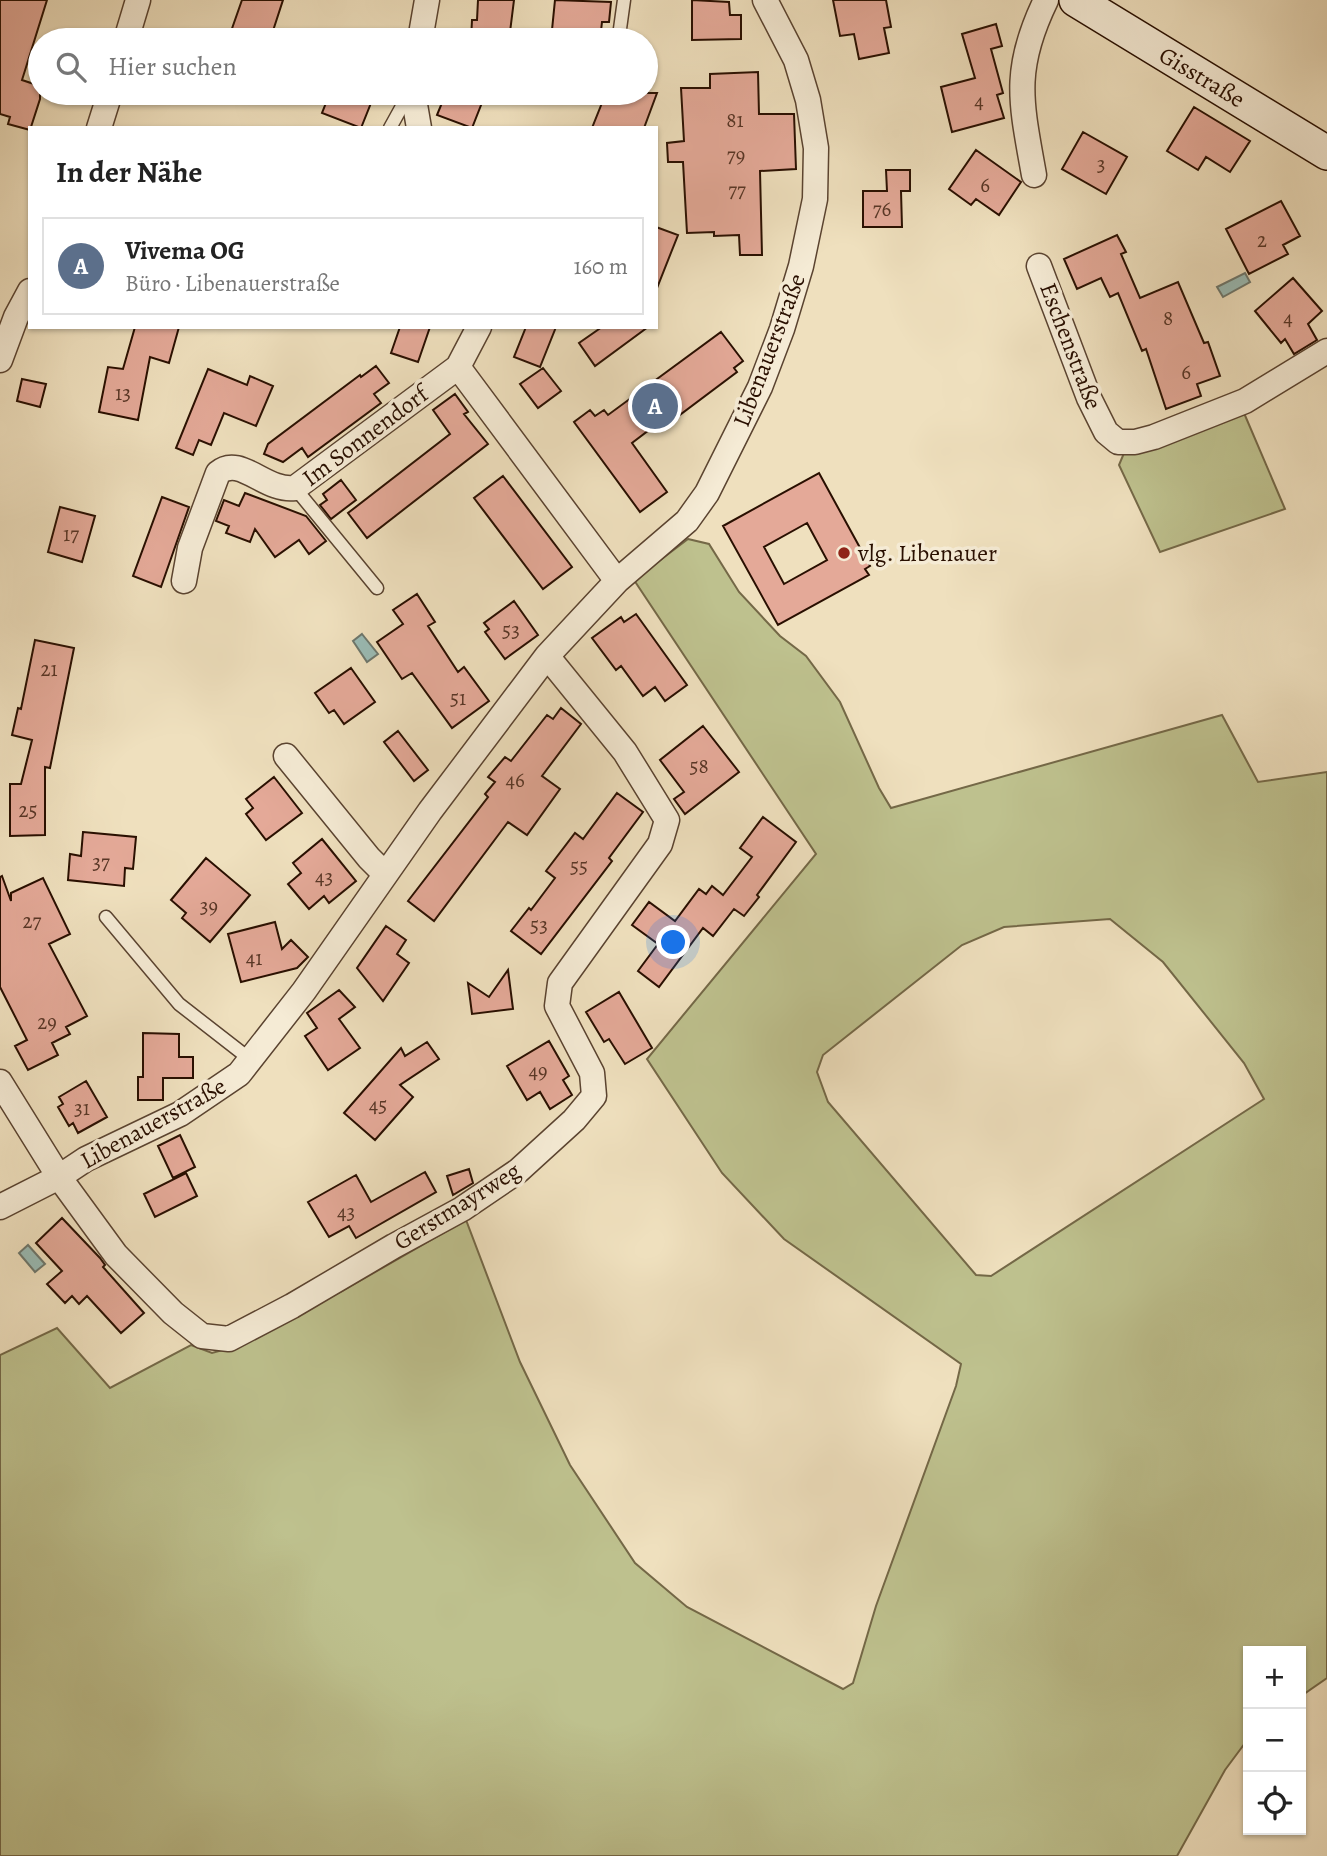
<!DOCTYPE html>
<html lang="de">
<head>
<meta charset="utf-8">
<style>
	body { margin:0; font-family:Alegreya,serif; background:#f2f2f2; color:#222 }
	.controls { position:absolute; right:21px; bottom:21px; display:grid; overflow:hidden; border-radius:0px; box-shadow:0 2px 5px #0004 }
	.controls button { width:63px; height:63px; display:grid; place-items:center; padding:0; border:0; border-bottom:2px solid #e0e0e0; background:#fff; color:#222; font:35px sans-serif }
	.you { position:absolute; left:674px; top:943px; width:24px; height:24px; margin:-18px; border:5px solid #fff; border-radius:50%; background:#1a73e8; box-shadow:0 0 0 10px #1a73e833 }
	.badge { display:grid; place-items:center; width:46px; height:46px; border-radius:50%; background:#8f2418; color:#fff; font-size:23px; font-weight:700 }
	.pin { position:absolute; translate:-50% -50%; border:4px solid #fff; box-shadow:0 2px 7px #0006 }
	.list { margin:0; padding:0; list-style:none }
	h2 { display:flex; justify-content:space-between; align-items:center; height:91px; margin:0; padding:0 28px; font-size:30px }
	h2 small { font-size:23px; font-weight:400; color:#767676 }
	.list li { display:grid; grid-template-columns:46px 1fr auto; gap:21px; align-items:center; box-sizing:border-box; height:98px; margin:0 14px 14px; padding:0 14px; border:2px solid #e0e0e0; border-radius:0px }
	.list b { display:block; font-size:26px; white-space:nowrap }
	.list p { margin:0; font-size:23px; white-space:nowrap; color:#767676 }
	.list em { font-size:23px; font-style:normal; color:#767676 }
	.icon { flex:none; width:38px; height:38px; fill:none; stroke:currentColor; stroke-width:2; stroke-linecap:round; stroke-linejoin:round }
	.map { position:relative; flex:none; width:1327px; height:1856px; overflow:hidden }
	.search { position:absolute; background:#fff; box-shadow:0 2px 5px #0004; left:28px; top:28px; width:630px; height:77px; display:flex; align-items:center; gap:18px; box-sizing:border-box; padding:0 24px; border-radius:38px; color:#767676; font-size:26px }
	.panel { position:absolute; background:#fff; box-shadow:0 2px 5px #0004; left:28px; top:126px; width:630px; height:203px; border-radius:0px }
	.map>svg:first-child { display:block }
	.green { fill:#bec18e; stroke:#746847; stroke-width:2; fill-rule:evenodd }
	.water { fill:#9abcb6; stroke:#6d776d; stroke-width:2 }
	.building { fill:#e4a998; stroke:#290f00; stroke-width:2; fill-rule:evenodd }
	.lines { fill:none; stroke-linecap:round; stroke-linejoin:round }
	.lane-casing { stroke:#5a4330; stroke-width:15 }
	.street-casing { stroke:#5a4330; stroke-width:27 }
	.secondary-casing { stroke:#290f00; stroke-width:36 }
	.lane { stroke:#f5ebd5; stroke-width:12 }
	.street { stroke:#f5ebd5; stroke-width:24 }
	.secondary { stroke:#f5ebd5; stroke-width:33 }
	.poi-dot { fill:#8f2418; stroke:#f5ebd5; stroke-width:2.5 }
	.labels { text-anchor:middle; dominant-baseline:central; stroke-width:7; stroke-linejoin:round; paint-order:stroke }
	.number-label { font-size:21px; fill:#583626 }
	.street-label { font-size:24px; fill:#290f00; stroke:#f5ebd5 }
	.poi-label { font-size:24px; fill:#290f00; stroke:#f5ebd5; text-anchor:start }
</style>
</head>
<body>
<div class="map">
<svg width="1327" height="1856" viewBox="0 0 1327 1856">
	<rect width="100%" height="100%" fill="#efe0be"/>
	<filter id="stains"><feTurbulence type="fractalNoise" baseFrequency=".00286" numOctaves="4"/><feColorMatrix values="0 0 0 0 .2 0 0 0 0 .09 0 0 0 0 .02 0 0 0 .5 -.17"/></filter>
	<radialGradient id="worn" r=".72"><stop offset=".6" stop-color="#630" stop-opacity="0"/><stop offset="1" stop-color="#630" stop-opacity=".3"/></radialGradient>
	<path class="green" d="M1244 413 1285 509 1160 552 1119 465 1124 453Z
		M688 539 709 544 739 592 780 636 806 656 840 702 879 788 891 808 1222 715 1258 782 1327 772V1678L1301 1696V1651H1248V1739L1225 1770 1177 1856H0V1355L57 1328 110 1388 191 1345 212 1353 226 1349 342 1291 466 1220 520 1362 570 1465 635 1563 687 1607 843 1689 853 1683 876 1606 956 1386 961 1364 784 1239 722 1173 647 1059 816 854 634 580ZM1110 919 1163 962 1244 1063 1264 1099 991 1276 976 1275 828 1102 817 1072 823 1055 962 945 1004 927Z"/>
	<path class="water" d="M1245 273 1250 282 1223 297 1217 287Z
		M362 634 378 654 367 662 353 641Z
		M28 1245 45 1264 35 1272 19 1253Z"/>
	<path class="building" d="M0 0H47L22 80 40 86V99L30 130 8 124 10 117 0 114Z
		M242 0H283L270 40H228Z
		M478 0H514L509 40H471L472 20H477Z
		M555 0 611 2 609 22H602L600 40H551Z
		M692 0 729 2 730 15H741V39L692 40Z
		M833 0H886L891 27 884 28 889 53 859 59 854 34 840 36Z
		M996 24 1002 46 991 49 1003 93 997 95 1004 118 952 132 941 87 975 78 962 34Z
		M758 72 759 114H794L796 169 760 171 762 255H740L739 235 714 236V232L687 233 683 162H668L667 143 684 141 681 88H710V74Z
		M330 93H375L361 128 322 113Z
		M446 93H465L483 100 472 128 437 115Z
		M606 93H657L644 128H592Z
		M1194 107 1250 141 1230 172 1206 157 1198 170 1167 151Z
		M1083 132 1127 157 1106 194 1062 169Z
		M976 150 1021 182 999 215 976 199 971 205 949 189Z
		M886 170H910V191H901L902 227H863V191H887Z
		M1281 201 1300 236 1283 245 1288 254 1249 274 1226 229Z
		M656 227 678 235 657 288H656Z
		M1117 235 1126 252 1121 254 1140 298 1178 282 1204 343 1208 342 1220 376 1197 384 1201 396 1166 409 1146 349 1142 351 1118 293 1110 297 1101 278 1077 289 1064 259Z
		M1293 278 1322 311 1308 324 1317 340 1294 354 1285 339 1281 343 1255 311Z
		M135 327H179L169 363 150 357 138 420 99 412 108 367 123 369Z
		M400 327H430L418 362 391 353Z
		M526 327H556L540 367 514 357Z
		M602 327H648L595 366 579 343Z
		M721 332 743 361 734 368 737 372 665 426 661 421 632 443 667 492 640 512 574 422 590 410 595 416 604 410 608 415Z
		M376 366 389 383 374 394 381 403 308 457 302 448 283 462 264 454 268 444 360 375 361 377Z
		M543 368 561 391 538 408 520 384Z
		M208 369 247 385 250 376 273 386 256 426 224 413 211 445 199 440 193 455 176 448Z
		M22 379 46 384 40 407 17 401Z
		M455 394 468 412 464 414 488 444 367 538 348 513 450 434 433 410Z
		M819 473 870 566 865 569 869 575 778 625 723 526ZM807 523 827 560 784 584 764 547Z
		M503 476 572 567 543 589 474 498Z
		M341 480 356 500 331 519 320 505 327 500 323 494Z
		M245 493 306 516 326 541 309 554 299 540 275 557 255 529 250 542 226 533 229 526 216 521 224 500 239 506Z
		M162 497 189 507 161 587 133 576Z
		M60 507 95 516 82 562 48 552Z
		M417 594 435 622 428 626 458 672 464 667 489 701 452 728 412 673 402 679 377 642 403 624 393 610Z
		M514 601 538 635 505 659 485 632 489 629 484 623Z
		M636 614 687 685 665 701 655 687 643 696 621 666 616 670 592 638 621 617 624 622Z
		M35 640 74 648 50 768 45 767V835L10 836V784H21L32 740 12 735 18 708 21 709Z
		M351 668 375 702 344 724 334 710 329 713 315 693Z
		M561 708 581 724 542 776 560 789 527 835 508 822 434 921 408 901 488 797 485 794 495 782 488 777 505 757 511 761 547 715 553 719Z
		M703 726 739 772 685 814 674 799 684 792 660 760Z
		M398 731 428 770 414 781 384 742Z
		M274 777 302 813 266 840 246 814 253 808 246 799Z
		M617 793 643 812 609 858 612 861 541 954 511 931 529 908 531 910 555 878 546 871 575 833 583 839Z
		M763 817 796 842 757 895 759 897 744 916 734 909 713 936 703 928 659 987 638 971 658 944 632 925 649 902 675 921 699 889 706 894 712 886 723 895 752 857 740 848Z
		M83 832 136 837 133 869 125 868 124 886 68 880 70 854 81 856Z
		M322 839 356 881 329 903 324 896 309 909 288 884 301 873 293 863Z
		M206 858 250 895 210 942 182 918 186 913 171 900Z
		M2 876 11 901V893L43 878 70 934 49 944 87 1016 66 1027 70 1034 52 1043 58 1055 28 1070 15 1046 27 1040 0 987V877Z
		M275 922 282 949 291 940 308 957 297 968 241 982 228 934Z
		M386 926 406 940 397 954 409 963 383 1001 357 968Z
		M508 970 513 1009 472 1014 468 983 489 997Z
		M339 990 355 1007 339 1019 360 1048 328 1070 305 1036 317 1028 307 1013Z
		M619 992 652 1048 625 1064 609 1039 604 1042 586 1012Z
		M143 1033 179 1034V1057H193V1078H163V1100H138V1077H143Z
		M549 1041 569 1076 563 1080 572 1095 550 1109 540 1092 527 1100 507 1066Z
		M427 1042 439 1059 400 1085 413 1097 375 1140 344 1113 401 1048 405 1056Z
		M86 1081 107 1117 78 1133 73 1123 69 1126 58 1107 63 1104 59 1097Z
		M180 1135 195 1167 173 1178 158 1146Z
		M469 1169 473 1183 453 1195 447 1176Z
		M425 1172 436 1192 356 1238 349 1226 329 1237 308 1202 356 1175 371 1202Z
		M186 1173 197 1196 155 1217 144 1194Z
		M62 1218 100 1258 105 1265 103 1267 144 1313 121 1333 87 1296 79 1304 72 1296 65 1303 47 1284 62 1271 36 1243Z"/>
	<g class="lines">
		<g class="lane-casing">
			<path id="lane" d="M619 36 624 0
				M390 128 406 99 412 93
				M295 488 377 588
				M106 917 179 1004 251 1060"/>
		</g>
		<g class="street-casing">
			<path id="street" d="M126 40 138 0
				M420 40 427 0
				M413 93 419 128
				M99 128 110 93
				M1034 175C1021 102 1012 70 1046 0
				M1039 266 1089 398 1106 432 1118 442H1135L1154 437 1245 401 1327 351
				M0 360 16 317 30 291
				M458 367 617 581
				M184 581 190 548 218 473C240 454 265 492 295 488L458 367 479 327
				M286 756 369 858 385 874
				M0 1082 59 1177 116 1255 173 1313 202 1336 229 1339 292 1306 394 1246 462 1209 518 1171 574 1120 594 1096 592 1073 557 1006 560 983 660 844 667 820 625 752 547 656
				M0 1207 59 1177 86 1159 180 1114 239 1074 304 991 430 811 547 656 617 581 687 521 707 493 760 387 782 329 801 266 815 199 816 148 808 100 796 60 765 0"/>
		</g>
		<g class="secondary-casing">
			<path id="secondary" d="M1076 0 1327 153"/>
		</g>
		<use href="#lane" class="lane"/>
		<use href="#street" class="street"/>
		<use href="#secondary" class="secondary"/>
	</g>
	<circle class="poi-dot" cx="844" cy="553" r="7"/>
	<g class="labels">
		<g class="number-label">
			<text x="979" y="101">4</text>
			<text x="735" y="120">81</text>
			<text x="736" y="155">79</text>
			<text x="1101" y="164">3</text>
			<text x="985" y="185">6</text>
			<text x="737" y="190">77</text>
			<text x="882" y="209">76</text>
			<text x="1262" y="240">2</text>
			<text x="1168" y="318">8</text>
			<text x="1288" y="318">4</text>
			<text x="1186" y="372">6</text>
			<text x="123" y="393">13</text>
			<text x="71" y="534">17</text>
			<text x="511" y="630">53</text>
			<text x="49" y="669">21</text>
			<text x="458" y="698">51</text>
			<text x="699" y="766">58</text>
			<text x="515" y="780">46</text>
			<text x="28" y="810">25</text>
			<text x="101" y="862">37</text>
			<text x="579" y="866">55</text>
			<text x="324" y="877">43</text>
			<text x="209" y="906">39</text>
			<text x="32" y="921">27</text>
			<text x="539" y="925">53</text>
			<text x="254" y="958">41</text>
			<text x="47" y="1022">29</text>
			<text x="538" y="1071">49</text>
			<text x="378" y="1105">45</text>
			<text x="82" y="1108">31</text>
			<text x="346" y="1212">43</text>
		</g>
		<g class="street-label">
			<text transform="translate(1202 77) rotate(31)">Gisstraße</text>
			<text transform="translate(1071 346) rotate(69)">Eschenstraße</text>
			<text transform="translate(769 350) rotate(-69)">Libenauerstraße</text>
			<text transform="translate(365 436) rotate(-37)">Im Sonnendorf</text>
			<text transform="translate(153 1123) rotate(-29)">Libenauerstraße</text>
			<text transform="translate(457 1206) rotate(-32)">Gerstmayrweg</text>
		</g>
		<g class="poi-label">
			<text x="858" y="553">vlg. Libenauer</text>
		</g>
	</g>
	<rect width="100%" height="100%" filter="url(#stains)"/>
	<rect width="100%" height="100%" fill="url(#worn)"/>
</svg>
<div class="controls">
<button>+</button>
<button>−</button>
<button><svg class="icon" aria-label="locate" viewBox="0 0 24 24"><circle cx="12" cy="12" r="6"/><path d="M12 2v4M12 18v4M2 12h4M18 12h4"/></svg></button>
</div>
<div class="you"></div>
<div class="pin badge" style="left:655px;top:406px;background:#5c6f8a">A</div>
<div class="search"><svg class="icon" aria-label="search" viewBox="0 0 24 24"><circle cx="10" cy="10" r="6"/><path d="M15 15l6 6"/></svg>Hier suchen</div>
<section class="panel">
<h2>In der Nähe<small></small></h2>
<ul class="list">
<li><span class="badge" style="background:#5c6f8a">A</span><div><b>Vivema OG</b><p>Büro · Libenauerstraße</p></div><em>160 m</em></li>
</ul>
</section>
</div>
</body>
</html>
